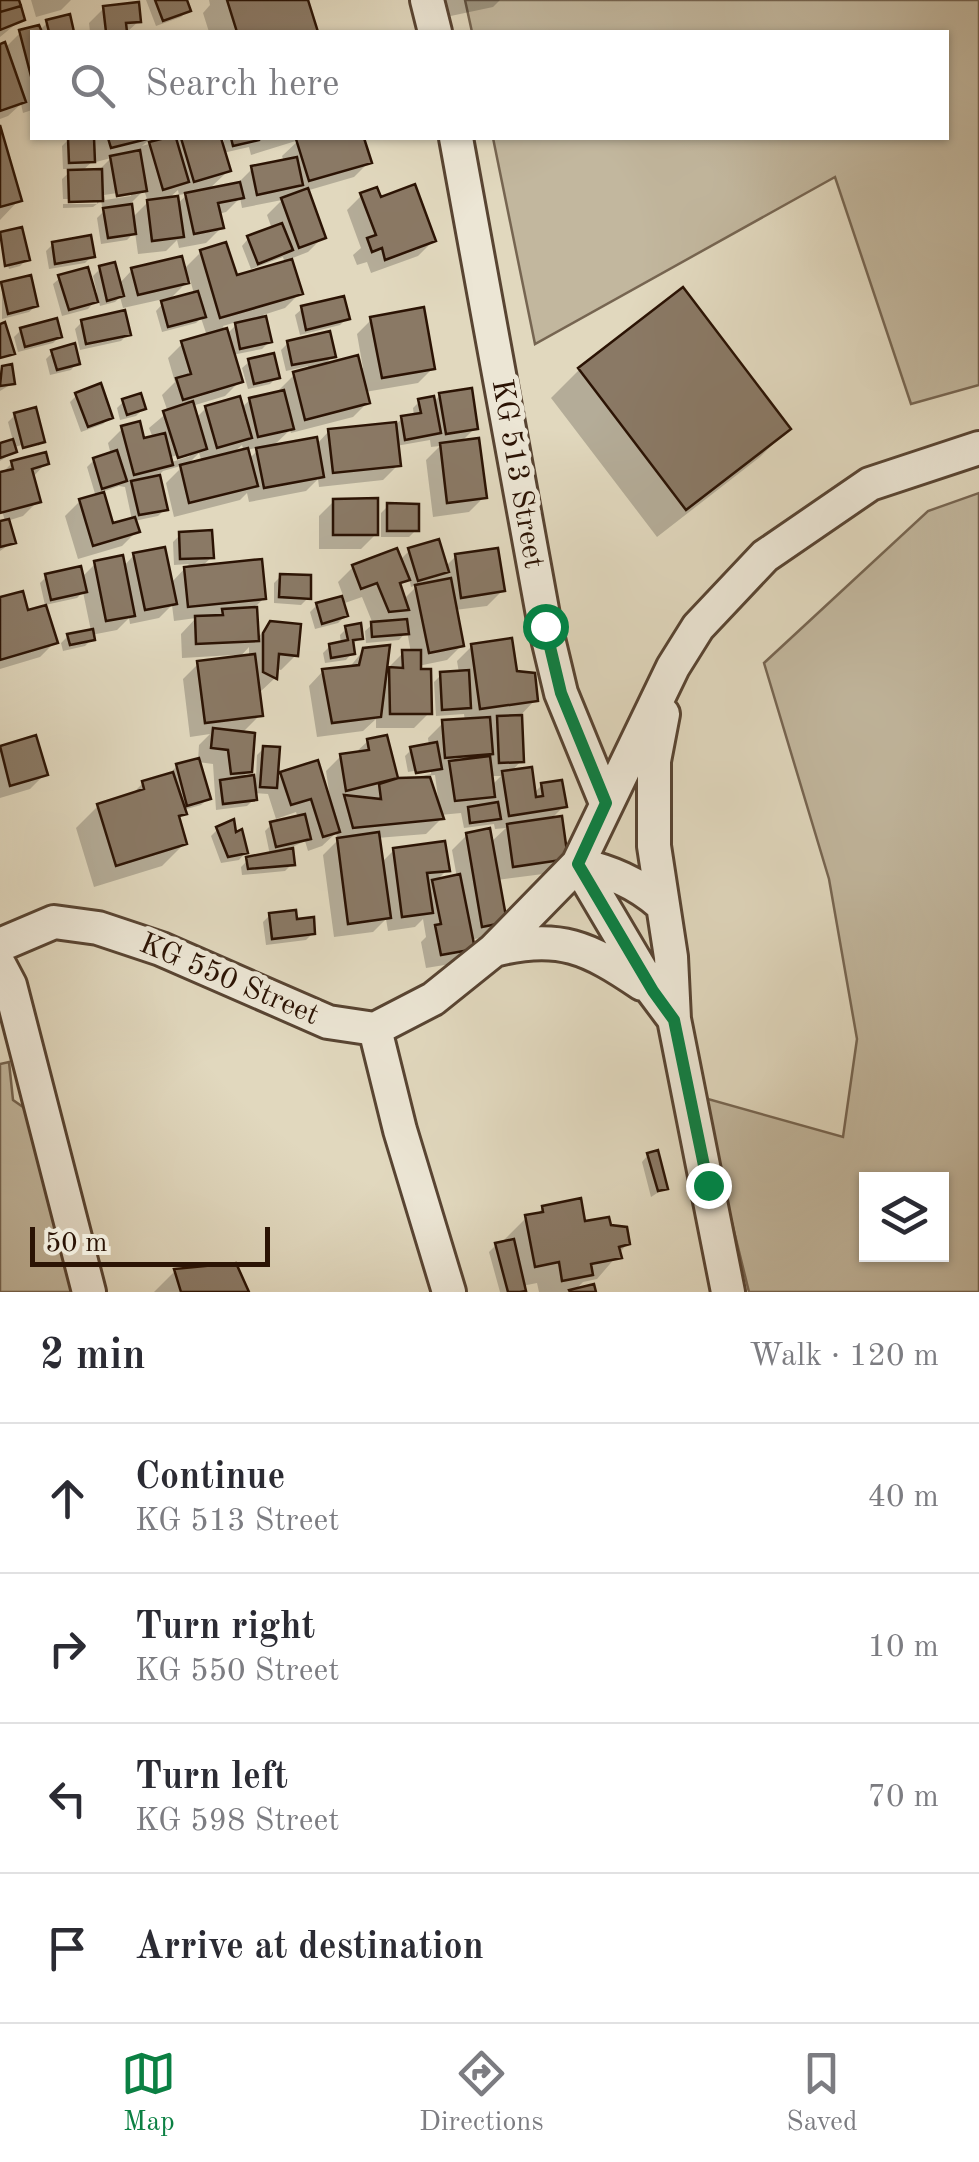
<!DOCTYPE html>
<html lang="en">
<head>
<meta charset="utf-8">
<style>
	body { margin:0; font-family:"Old Standard TT",serif; background:#f7f7f7; color:#2b2b33 }
	.controls { position:absolute; right:30px; bottom:30px; display:grid; overflow:hidden; border-radius:0px; box-shadow:0 2px 8px #0004 }
	.controls button { width:90px; height:90px; display:grid; place-items:center; padding:0; border:0; border-bottom:2px solid #e1e1e2; background:#fff; color:#2b2b33; font:50px sans-serif }
	.scale { position:absolute; left:30px; bottom:25px; width:240px; box-sizing:border-box; padding-left:10px; border:5px solid #2b1304; border-top:0; font-size:28px; line-height:35px; white-space:nowrap; color:#2b1304; -webkit-text-stroke:8px #ece6d5; paint-order:stroke }
	.stop { position:absolute; width:30px; height:30px; margin:-22px; border:8px solid #0b8043; border-radius:50%; background:#fff }
	.stop.end { background:#0b8043; border-color:#fff; box-shadow:0 2px 10px #0008 }
	.list { margin:0; padding:0; list-style:none }
	h2 { display:flex; justify-content:space-between; align-items:center; height:130px; margin:0; padding:0 40px; font-size:42px }
	h2 small { font-size:32px; font-weight:400; color:#7c7c81 }
	.list li { display:grid; grid-template-columns:65px 1fr auto; gap:30px; align-items:center; box-sizing:border-box; height:150px; padding:0 40px; border-top:2px solid #e1e1e2 }
	.list b { display:block; font-size:38px; white-space:nowrap }
	.list p { margin:0; font-size:32px; white-space:nowrap; color:#7c7c81 }
	.list em { font-size:32px; font-style:normal; color:#7c7c81 }
	.icon { flex:none; width:55px; height:55px; fill:none; stroke:currentColor; stroke-width:2; stroke-linecap:round; stroke-linejoin:round }
	.map { position:relative; flex:none; width:979px; height:1292px; overflow:hidden }
	.search { position:absolute; background:#fff; box-shadow:0 2px 8px #0004; left:30px; right:30px; top:30px; height:110px; display:flex; align-items:center; gap:25px; box-sizing:border-box; padding:0 35px; border-radius:0px; color:#7c7c81; font-size:38px }
	.sheet { height:730px; background:#fff }
	nav { display:flex; justify-content:space-around; align-items:center; box-sizing:border-box; height:140px; border-top:2px solid #e1e1e2; background:#fff; font-size:28px; color:#7c7c81 }
	nav a { display:grid; justify-items:center; gap:5px }
	nav .on { color:#0b8043 }
	.map>svg:first-child { display:block }
	.green { fill:#c2b79e; stroke:#766551; stroke-width:2.5; fill-rule:evenodd }
	.shadow { fill:#0003; fill-rule:evenodd }
	.building { fill:#8a7965; stroke:#2b1304; stroke-width:2.5 }
	.lines { fill:none; stroke-linecap:round; stroke-linejoin:round }
	.minor-casing { stroke:#584432; stroke-width:38 }
	.minor { stroke:#ece6d5; stroke-width:32 }
	.route { stroke:#0b8043; stroke-width:12 }
	.labels { text-anchor:middle; dominant-baseline:central; stroke-width:10; stroke-linejoin:round; paint-order:stroke }
	.street-label { font-size:30px; fill:#2b1304; stroke:#ece6d5 }
</style>
</head>
<body>
<div class="map">
<svg width="979" height="1292" viewBox="0 0 979 1292">
	<rect width="100%" height="100%" fill="#e1d8be"/>
	<filter id="stains"><feTurbulence type="fractalNoise" baseFrequency=".002" numOctaves="4"/><feColorMatrix values="0 0 0 0 .2 0 0 0 0 .09 0 0 0 0 .02 0 0 0 .5 -.17"/></filter>
	<radialGradient id="worn" r=".72"><stop offset=".6" stop-color="#630" stop-opacity="0"/><stop offset="1" stop-color="#630" stop-opacity=".3"/></radialGradient>
	<path class="green" d="M465 0H979V385L911 404 835 177 535 344 493 138H946V32H472Z
		M979 493V1292H749L701 1097 843 1137 857 1039 829 879 764 663 928 511ZM866 1180H942V1254H866Z
		M9 1062 13 1100 59 1132 94 1292H0V1064Z"/>
	<path class="shadow" d="M0 0H16L22 19 0 37Z
		M31 0H71L61 10 36 17Z
		M146 0H187L188 10 181 17 156 26Z
		M209 0H305L315 32H209L203 13 210 5Z
		M442 0H500L493 7 446 17Z
		M104 8 139 21 127 32H90L89 23Z
		M68 17 72 32H32V110L23 113 21 104 8 116 0 119V46L5 48 20 33 39 31 47 23Z
		M0 128 19 200 0 220Z
		M90 138H151L142 146 163 140 162 138H218L220 143 224 142 223 138H301L298 141 310 138H362L369 162 354 177 306 191 323 237 308 252 290 259 300 293 285 308 263 315 269 342 262 349 232 355 240 381 225 396 192 406 195 419 206 408H241L250 400 280 393 279 390 294 375 309 371 308 366 286 371 281 350 288 343 333 356 322 367 363 368 357 334 372 319 433 368 418 383 365 392 368 402 353 417 291 433 290 430 271 448 316 445 329 431 396 424 402 419 414 416 413 408 420 401 433 403 440 395 475 428 460 443 484 497 469 512 433 517 426 460 440 446 431 447 430 440 396 446 398 465 383 480 319 487 318 479 306 491 249 502 247 493 240 500 174 517 166 483 184 465 163 471 157 477 165 509 158 516 134 521 137 531 122 546 78 559 65 516 80 501 96 497 87 467 94 460 111 455 108 443 123 428 143 441 153 438 149 428 168 412 162 395 175 382 168 358 183 343 207 336 201 318 196 323 162 332 156 311 168 298 123 308 120 297 115 302 100 306 98 298 88 309 62 316 53 284 60 278 93 294 97 293 93 276 100 269 119 284 132 270H183L201 252 235 278 285 264 283 257 251 269 242 246 248 239 272 229 267 215 282 200 242 208 240 198 226 212 218 214 221 228 206 243 179 248 177 240 166 251 138 254 135 232 127 240 101 244 97 218 103 212 101 200 97 204V199H63L62 179 73 169H63L62 146 69 139ZM299 140 282 156 284 162 252 169 237 184 207 191 228 171 223 153 249 147 251 155ZM111 158 97 172H81L95 159 96 162ZM144 190 148 202 131 219 129 205ZM178 190 179 195 189 193 177 204 168 199ZM131 191V196L105 200 104 195ZM190 279 194 294 166 303ZM240 321 226 335 223 326ZM242 445 244 452 231 455ZM261 447 248 460 246 450ZM190 451V456L166 464 165 459ZM199 453 202 462 186 466ZM119 486 125 487 132 520 112 526 102 492Z
		M362 195 379 200 433 241 418 256 371 273 367 262 357 265 353 255 361 248 347 210Z
		M63 204H97L93 207 63 208Z
		M20 230 27 259 20 266 9 269 0 235Z
		M53 244 92 256 85 263 49 269 46 251Z
		M2 284 36 306 29 312 2 319Z
		M682 290 788 429 760 457 657 537 551 398 579 370Z
		M302 309 347 318 340 325 300 335 295 315Z
		M82 322 128 334 121 341 80 350 75 329Z
		M21 330 60 336 53 343 18 352 14 337Z
		M53 352 77 363 71 370 50 375 46 359Z
		M249 362 277 377 270 384 248 389 242 368Z
		M3 368 13 383 0 391V371Z
		M77 395 110 417 103 424 81 432 70 402Z
		M124 401 143 409 136 416 120 420 117 408Z
		M15 415 43 441 38 446V441L10 448 13 453 0 461V446L13 441 8 422Z
		M12 463H46L32 478 38 501 23 516 7 521 13 542 0 551V523L6 524 0 504V475Z
		M334 501 376 534 361 549H319V516Z
		M388 506 416 530 409 537H381V513Z
		M180 535 212 557 201 567 264 598 255 607 257 638 271 624 296 655 281 670 276 669 275 678 260 692 257 691 260 715 241 734 249 771 240 780 256 778 257 755 264 748 275 781 282 774 330 798 326 771 341 756 354 754 368 741 385 738 396 781 431 774V768L408 772 405 756 412 749 429 746 428 738 443 723 465 721 464 714 436 716 434 682 441 675 459 673 457 661 472 646 515 673 535 700 519 717 521 761 510 773 533 794 542 785 564 806 550 820 566 858 551 873 497 880 504 921 489 936 470 940 472 948 457 963 426 968 421 942 426 937 423 919 415 927 388 931 386 919 373 932 334 937 323 855 338 840 336 833 322 846 308 851 305 841 290 848 292 864 285 871 242 875 241 867 248 860 270 855 265 831 272 824 298 818 296 812 276 819 268 794 254 793V799L247 806 216 810 213 764 198 762 208 798 201 805 183 810 177 820 185 843 162 866 94 887 76 828 98 806 130 796 143 783 170 773 177 766 198 761 199 745 210 734 190 737 183 679 198 664 235 659 234 655 182 658 181 634 196 618 174 621 172 605 159 618 130 624 129 618 117 630 91 635 92 639 85 646 63 651 61 643 68 636 91 631 83 592 77 598 45 605 40 583 47 576 81 578 96 563 123 567 134 555 170 584 189 564 174 565 173 542ZM249 647V657L238 659ZM435 775 439 805 437 806 427 776ZM490 776H501L491 786ZM461 813 464 828 494 824 495 829 506 828 490 843 467 835 452 850 457 878 435 882 447 870 394 850 381 863 377 838 426 834 441 819 440 815Z
		M410 550 445 567 456 556 502 591 487 606 455 610 462 645 447 660 418 666 429 713 414 728H376V719L363 731 317 737 309 686 323 671 348 669 363 651 384 672 403 653H411L407 631 399 640 366 643 365 631 373 624 362 597 342 604 345 616 338 623 315 629 310 612 317 605 344 598 338 582 353 567 399 561ZM409 577 411 587 419 584 403 600 398 588Z
		M281 576 308 598 301 605 274 603V583Z
		M0 600 26 613 55 642 40 657 0 669Z
		M347 628 361 638 351 645 352 653 346 660 325 663 323 653 330 646 341 644 340 635Z
		M34 738 45 774 30 789 0 798V749Z
		M218 829 235 836 245 853 239 860 221 863 211 836Z
		M270 915 295 922 313 933 306 940 266 945 263 922Z
		M648 1155 665 1188 651 1197 642 1162Z
		M543 1208 583 1224 609 1228 628 1243 597 1279 583 1282 573 1292H594H539L537 1283 522 1286 521 1292H500L489 1252 496 1245 505 1244 504 1240 526 1218 535 1216Z
		M175 1271 246 1292H154Z"/>
	<path class="building" d="M0 0H19L21 6 0 12Z
		M155 0H187L191 11 163 21Z
		M227 0H308L318 32H237Z
		M139 2 141 22 126 23 127 32H106L103 6Z
		M21 6 25 20 0 30V12Z
		M70 14 74 32H49L46 20Z
		M39 25 42 32H32V80L19 30Z
		M5 42 26 102 0 111V44Z
		M0 125 22 201 0 207Z
		M68 138H94L95 162 69 163Z
		M108 138H151L111 148Z
		M165 138H176L189 182 163 190 149 142Z
		M181 138H221L231 171 194 182Z
		M231 138H259V140L233 146Z
		M301 138H364L372 163 309 181 296 139Z
		M140 150 147 191 117 196 110 156Z
		M297 157 303 185 257 195 251 166Z
		M102 169 103 201 69 202 68 170Z
		M240 182 244 198 218 203 224 228 194 234 185 193Z
		M415 184 436 241 385 260 382 248 372 252 367 238 376 235 360 193 377 187 381 197Z
		M308 188 326 238 299 248 281 198Z
		M178 196 184 237 152 241 147 200Z
		M132 204 136 234 108 238 103 208Z
		M282 223 293 250 258 264 247 236Z
		M22 227 30 260 5 266 0 232Z
		M91 235 95 257 55 264 52 242Z
		M226 242 237 275 292 259 303 294 220 318 200 250Z
		M182 256 189 283 138 295 131 268Z
		M115 262 124 296 107 301 99 266Z
		M88 267 98 302 69 310 58 275Z
		M31 275 38 306 8 314 1 282Z
		M683 287 791 429 686 510 578 368Z
		M198 291 206 317 168 327 161 301Z
		M344 296 350 319 306 330 301 306Z
		M424 307 435 369 382 378 370 317Z
		M125 310 131 335 86 344 81 320Z
		M266 316 272 342 240 349 235 323Z
		M57 318 62 337 25 347 20 328Z
		M5 322 15 354 0 358V324Z
		M227 328 243 382 183 400 176 378 191 374 181 341Z
		M330 331 336 357 292 365 287 341Z
		M75 343 80 364 57 370 51 350Z
		M274 353 280 378 254 384 248 359Z
		M358 355 370 403 305 420 293 372Z
		M12 364 15 384 0 386 2 366Z
		M101 383 113 418 88 427 75 393Z
		M472 388 478 429 446 434 439 393Z
		M284 390 294 429 258 437 249 398Z
		M141 393 146 409 127 415 122 399Z
		M240 396 252 438 217 448 205 406Z
		M434 396 441 433 405 440 401 416 421 413 418 399Z
		M193 401 207 449 178 458 163 411Z
		M36 407 45 442 23 448 14 413Z
		M140 421 144 438 165 433 173 465 134 475 121 426Z
		M396 422 401 466 333 473 328 429Z
		M317 437 324 477 264 488 256 448Z
		M479 438 487 498 447 503 440 443Z
		M13 439 17 452 0 458V443Z
		M248 448 258 486 189 503 180 465Z
		M117 450 127 481 102 489 93 458Z
		M46 452 49 464 32 469 41 502 0 513V472L13 469 11 461Z
		M160 475 168 510 139 515 131 481Z
		M104 492 113 523 135 517 140 532 93 546 79 499Z
		M378 498V535H333V499Z
		M387 503 419 504V531H387Z
		M9 519 16 543 0 547V521Z
		M212 530 214 558 180 559 179 532Z
		M439 539 449 572 418 581 408 548Z
		M165 547 177 604 145 610 133 553Z
		M397 548 410 580 400 583 409 610 389 612 377 583 361 589 352 565Z
		M498 548 505 591 461 598 455 554Z
		M123 555 135 616 106 621 94 561Z
		M262 559 266 599 188 607 184 567Z
		M81 566 87 592 51 600 45 574Z
		M280 574 311 575V599L279 597Z
		M451 578 464 646 429 653 415 585Z
		M23 591 28 610 46 605 58 643 0 660V597Z
		M342 596 348 616 322 624 316 603Z
		M257 607 259 641 196 644 195 616 223 615 222 609Z
		M407 619 409 634 372 637 371 622Z
		M270 621 301 624 298 656 279 654 277 679 263 672V633Z
		M361 623 363 639 353 640 355 654 331 658 329 644 348 640 345 626Z
		M93 629 95 640 70 645 67 634Z
		M512 638 517 671 535 673 538 701 480 709 471 644Z
		M390 645 381 717 332 723 322 669 359 665 363 648Z
		M402 650H421V669H431L432 714H390L389 667 403 668Z
		M255 654 263 716 205 723 197 661Z
		M469 670 471 708 442 710 440 672Z
		M522 715 524 762 499 763 497 716Z
		M490 717 493 754 445 758 442 720Z
		M213 728 255 733 252 772 231 774 228 750 211 748Z
		M36 735 48 775 10 786 0 746Z
		M387 735 398 778 346 791 340 754 369 750 367 739Z
		M437 742 442 769 416 773 410 747Z
		M263 746 280 747 277 788 260 787Z
		M490 756 495 797 455 801 449 761Z
		M199 758 211 799 187 806 176 764Z
		M318 760 340 832 323 837 311 799 291 805 280 772Z
		M532 767 536 797 543 796 541 783 562 780 567 807 509 816 502 771Z
		M173 772 187 814 179 816 187 844 116 866 97 804 144 789 142 781Z
		M254 775 257 800 223 804 220 780Z
		M430 777 444 819 353 828 344 795 381 799 379 784 398 778Z
		M498 802 501 819 470 823 468 807Z
		M305 814 311 839 276 847 270 822Z
		M562 816 568 859 513 867 507 824Z
		M234 819 236 832 242 829 248 853 228 857 216 827Z
		M490 828 507 922 482 927 466 833Z
		M379 832 391 918 348 924 337 838Z
		M445 841 450 871 427 873 433 913 402 917 393 848Z
		M293 848 295 865 248 869 246 857Z
		M460 874 475 949 441 955 435 925 441 924 432 880Z
		M296 910 297 919 314 917 315 934 272 939 269 913Z
		M658 1150 668 1189 658 1191 647 1153Z
		M581 1198 585 1221 609 1217 611 1225 627 1227 630 1244 619 1247 622 1258 591 1264 593 1275 562 1281 559 1262 535 1267 525 1215 543 1212 542 1206Z
		M514 1239 526 1291 520 1292H508L495 1243Z
		M236 1263 249 1292H181L174 1269Z
		M594 1284 596 1292H570L569 1290Z"/>
	<g class="lines">
		<g class="minor-casing">
			<path id="minor" d="M427 0 435 32
				M456 138 545 626 561 693 606 803
				M663 714 654 761V846L671 957 674 1019 728 1292
				M578 864 653 991 674 1019
				M578 864C610 872 636 882 661 904
				M0 945 54 922 98 928 161 949 328 1022 375 1029 433 999 494 950 578 864 673 667 698 627 765 556 870 484 979 448
				M494 950C559 933 589 948 642 984
				M0 966 10 985 89 1292
				M375 1029 400 1130 449 1292"/>
		</g>
		<use href="#minor" class="minor"/>
	</g>
	<g class="lines">
		<path class="route" d="M545 626 561 693 606 803 578 864 653 991 674 1020 708 1185"/>
	</g>
	<g class="labels">
		<g class="street-label">
			<text transform="translate(517 474) rotate(80)">KG 513 Street</text>
			<text transform="translate(229 980) rotate(23)">KG 550 Street</text>
		</g>
	</g>
	<rect width="100%" height="100%" filter="url(#stains)"/>
	<rect width="100%" height="100%" fill="url(#worn)"/>
</svg>
<div class="controls">
<button><svg class="icon" aria-label="layers" viewBox="0 0 24 24"><path d="M12 4l9 5-9 5-9-5zM3 14l9 5 9-5"/></svg></button>
</div>
<div class="scale">50 m</div>
<div class="stop" style="left:545px;top:626px"></div>
<div class="stop end" style="left:708px;top:1185px"></div>
<div class="search"><svg class="icon" aria-label="search" viewBox="0 0 24 24"><circle cx="10" cy="10" r="6"/><path d="M15 15l6 6"/></svg>Search here</div>
</div>
<section class="sheet">
<h2>2 min<small>Walk · 120 m</small></h2>
<ul class="list">
<li><svg class="icon" aria-label="ahead" viewBox="0 0 24 24"><path d="M12 20V5M6 11l6-6 6 6"/></svg><div><b>Continue</b><p>KG 513 Street</p></div><em>40 m</em></li>
<li><svg class="icon" aria-label="right" viewBox="0 0 24 24"><path d="M7 20v-9h11M14 6l5 5-5 5"/></svg><div><b>Turn right</b><p>KG 550 Street</p></div><em>10 m</em></li>
<li><svg class="icon" aria-label="left" viewBox="0 0 24 24"><path d="M17 20v-9H6M10 6l-5 5 5 5"/></svg><div><b>Turn left</b><p>KG 598 Street</p></div><em>70 m</em></li>
<li><svg class="icon" aria-label="arrive" viewBox="0 0 24 24"><path d="M6 21V4h12l-3 4 3 4H6"/></svg><div><b>Arrive at destination</b></div></li>
</ul>
</section>
<nav>
<a class="on"><svg class="icon" aria-label="map" viewBox="0 0 24 24"><path d="M3 6l6-2 6 2 6-2v14l-6 2-6-2-6 2zM9 4v14M15 6v14"/></svg>Map</a>
<a><svg class="icon" aria-label="directions" viewBox="0 0 24 24"><path d="M12 3l9 9-9 9-9-9zM9 14v-3h6M13 9l2 2-2 2"/></svg>Directions</a>
<a><svg class="icon" aria-label="saved" viewBox="0 0 24 24"><path d="M7 4h10v16l-5-4-5 4z"/></svg>Saved</a>
</nav>
</body>
</html>
